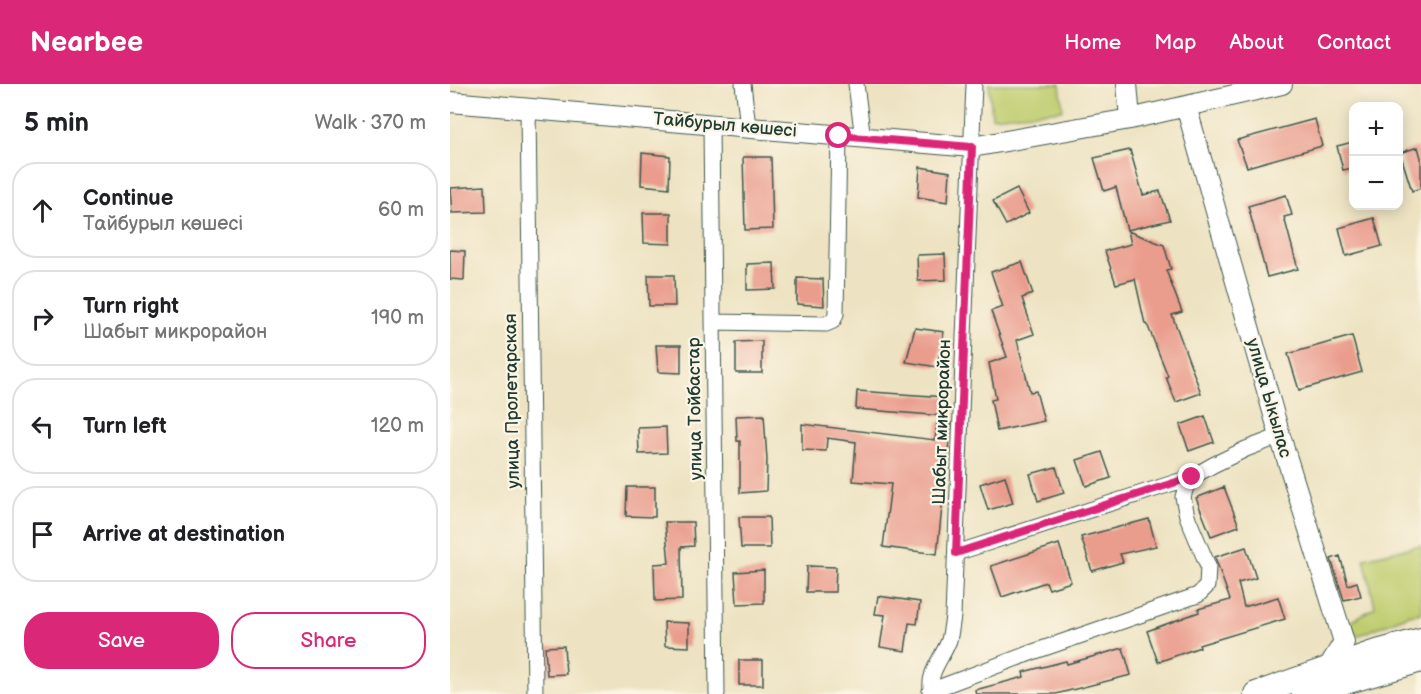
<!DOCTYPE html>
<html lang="en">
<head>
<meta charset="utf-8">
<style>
	body { margin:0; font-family:"Balsamiq Sans",sans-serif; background:#f2f2f2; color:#202124 }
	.controls { position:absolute; right:18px; top:18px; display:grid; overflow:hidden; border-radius:12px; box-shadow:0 3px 15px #0003 }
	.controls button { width:54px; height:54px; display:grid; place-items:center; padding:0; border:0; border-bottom:2px solid #e0e0e0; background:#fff; color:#202124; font:30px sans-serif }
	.stop { position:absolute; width:18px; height:18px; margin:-14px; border:4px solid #db2777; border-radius:50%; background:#fff }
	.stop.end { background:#db2777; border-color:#fff; box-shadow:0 2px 6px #0008 }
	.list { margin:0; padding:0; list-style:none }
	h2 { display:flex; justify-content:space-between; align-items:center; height:78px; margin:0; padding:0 24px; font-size:26px }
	h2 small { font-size:20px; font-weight:400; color:#757577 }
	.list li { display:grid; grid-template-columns:39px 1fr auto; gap:18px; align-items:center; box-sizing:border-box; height:96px; margin:0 12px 12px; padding:0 12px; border:2px solid #e0e0e0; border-radius:24px }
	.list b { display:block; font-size:22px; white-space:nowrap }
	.list p { margin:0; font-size:20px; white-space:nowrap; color:#757577 }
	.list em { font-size:20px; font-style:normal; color:#757577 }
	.actions { display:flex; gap:12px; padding:18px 24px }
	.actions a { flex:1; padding:14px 0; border:2px solid #db2777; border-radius:24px; text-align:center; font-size:21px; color:#db2777 }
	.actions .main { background:#db2777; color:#fff }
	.icon { flex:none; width:33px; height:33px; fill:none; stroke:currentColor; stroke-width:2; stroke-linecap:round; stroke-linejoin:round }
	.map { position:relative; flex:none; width:971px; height:610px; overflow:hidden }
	header { display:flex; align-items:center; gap:36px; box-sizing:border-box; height:84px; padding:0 30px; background:#db2777; color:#fff }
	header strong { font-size:28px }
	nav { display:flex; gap:33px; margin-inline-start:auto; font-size:21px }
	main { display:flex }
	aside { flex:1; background:#fff }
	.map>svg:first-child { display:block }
	.green { fill:#bfcd6f; stroke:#6f8552; stroke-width:1.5 }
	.building { fill:#ea9c8d }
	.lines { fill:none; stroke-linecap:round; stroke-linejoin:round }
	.minor-casing { stroke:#3e5649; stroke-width:17 }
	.tertiary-casing { stroke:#3e5649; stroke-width:22 }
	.primary-casing { stroke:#3e5649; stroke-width:26 }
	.minor { stroke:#fff; stroke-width:15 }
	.tertiary { stroke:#fff; stroke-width:20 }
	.primary { stroke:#fff; stroke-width:24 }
	.route { stroke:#db2777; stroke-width:8 }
	.labels { text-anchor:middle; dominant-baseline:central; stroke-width:4.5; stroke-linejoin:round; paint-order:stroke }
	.street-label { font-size:18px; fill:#1f3d34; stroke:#fcf5e5 }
</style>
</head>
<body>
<header>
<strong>Nearbee</strong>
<nav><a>Home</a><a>Map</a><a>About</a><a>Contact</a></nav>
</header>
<main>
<aside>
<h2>5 min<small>Walk · 370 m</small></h2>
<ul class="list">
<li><svg class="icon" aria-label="ahead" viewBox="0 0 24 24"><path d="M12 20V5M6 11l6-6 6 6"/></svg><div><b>Continue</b><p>Тайбурыл көшесі</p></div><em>60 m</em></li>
<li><svg class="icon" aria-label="right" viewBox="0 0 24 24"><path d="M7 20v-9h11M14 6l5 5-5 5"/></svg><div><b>Turn right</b><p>Шабыт микрорайон</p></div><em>190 m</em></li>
<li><svg class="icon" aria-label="left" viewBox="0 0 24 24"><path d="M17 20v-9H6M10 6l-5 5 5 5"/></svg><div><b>Turn left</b></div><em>120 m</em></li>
<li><svg class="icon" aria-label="arrive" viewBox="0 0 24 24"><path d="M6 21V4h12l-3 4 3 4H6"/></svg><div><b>Arrive at destination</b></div></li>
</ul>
<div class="actions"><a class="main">Save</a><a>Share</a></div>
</aside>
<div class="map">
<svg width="971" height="610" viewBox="0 0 971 610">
	<rect width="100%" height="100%" fill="#fcf5e5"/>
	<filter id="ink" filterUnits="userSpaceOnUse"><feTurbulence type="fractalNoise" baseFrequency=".0167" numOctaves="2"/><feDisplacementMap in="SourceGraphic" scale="12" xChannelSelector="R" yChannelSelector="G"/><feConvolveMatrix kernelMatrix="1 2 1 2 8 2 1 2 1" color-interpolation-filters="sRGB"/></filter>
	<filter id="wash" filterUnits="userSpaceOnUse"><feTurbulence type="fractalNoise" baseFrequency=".008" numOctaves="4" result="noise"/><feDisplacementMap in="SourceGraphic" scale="24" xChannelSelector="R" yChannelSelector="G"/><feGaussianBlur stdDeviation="1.35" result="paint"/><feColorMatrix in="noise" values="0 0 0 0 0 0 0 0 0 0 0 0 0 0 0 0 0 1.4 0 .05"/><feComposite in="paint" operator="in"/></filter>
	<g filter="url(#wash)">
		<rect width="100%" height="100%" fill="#ede3c2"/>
		<path class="green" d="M539 0H610L613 26 542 33Z
			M971 461V529L959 531 907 552 900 538 925 523 914 474Z"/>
		<g id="blocks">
			<path class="building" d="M865 35 872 62 797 83 787 56Z
				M903 58V84L893 86 887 62Z
				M968 63 971 74V104L962 107 950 69Z
				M680 66 693 111 710 107 720 136 677 146 666 103 654 107 644 74Z
				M192 69 220 72 219 104 191 101Z
				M293 73H321L323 145 295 146Z
				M470 83 500 88 498 118 468 113Z
				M35 102 36 128 2 129 0 104Z
				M567 105 579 129 556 141 543 117Z
				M836 111 842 131 834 133 848 185 817 193 798 122Z
				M193 129H221V160L194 159Z
				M924 134 932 162 896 172 889 144Z
				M678 147 714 161 721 185 716 186 732 228 722 231 751 309 726 318 716 293 718 292 697 240H695L685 195 666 200 655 167 681 160Z
				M0 166 15 167 14 196 0 195Z
				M495 170 496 196 468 197 467 171Z
				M572 178 583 210 572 214 584 250 567 256 580 308 586 307 594 337 547 347 541 316 546 315 539 279 557 273 541 227 553 223 541 188Z
				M324 179 325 205 297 206V180Z
				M198 191H224L225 222H199Z
				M347 194 373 195 374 222 347 220Z
				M465 244 494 248 487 283 456 278Z
				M902 252 912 288 849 306 838 270Z
				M312 257V289H286V258Z
				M206 261H231V289L208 288Z
				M407 307 496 313 494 332 406 325Z
				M314 331 317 376 316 407 290 409V357H287L286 332Z
				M755 332 764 358 739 367 730 341Z
				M487 338 501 339 487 470 433 463 441 400 403 397 406 358 377 354 376 367 352 366V340L485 356Z
				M216 343 217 369 189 370 188 344Z
				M652 368 661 394 636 402 627 376Z
				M606 383 614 409 588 417 580 390Z
				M555 392 563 419 538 426 530 400Z
				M177 403H205V433L176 432Z
				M774 403 789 442 761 452 746 414Z
				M289 433H319L320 464H291Z
				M699 435 706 462 670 470 673 478 642 487 631 453Z
				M215 438H243L244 462 231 463 232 516 205 517 204 480 219 479Z
				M609 460 621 498 599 505 596 498 552 513 541 482Z
				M796 463 806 494 788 499 794 523 828 513 835 535 749 561 750 563 708 578 697 547 749 528 748 525 780 516 765 473Z
				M890 472 898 501 907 498 911 512 894 516 881 475Z
				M357 482 386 483 385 508H356Z
				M314 486V519L287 520 285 488Z
				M428 512 470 518 467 540 459 539 455 567 430 563 435 531 425 530Z
				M214 538 239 539V563L215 562Z
				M114 562 116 590 97 591 95 563Z
				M673 564 681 591 606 610H526L525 606 574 593 573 588 616 577 617 580Z
				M289 576H313V601H289Z"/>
		</g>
	</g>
	<g filter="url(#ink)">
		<use href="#blocks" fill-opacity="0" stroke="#3e5649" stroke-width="1.5"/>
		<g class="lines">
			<g class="minor-casing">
				<path id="minor" d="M293 0 298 43
					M406 0 413 55
					M78 24 85 610
					M261 40 267 610
					M263 238 376 240 383 237 386 230 389 52
					M506 469 742 393
					M480 607 583 568 748 511 757 502 758 482 737 432 733 413 736 403 742 393 763 381 796 365 830 352
					M482 610C476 589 493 574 499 556 501 548 502 539 503 532L524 0"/>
			</g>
			<g class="tertiary-casing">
				<path id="tertiary" d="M677 0 680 35
					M0 18 522 63 680 35 832 0
					M736 22 830 352 894 558 878 584 881 592"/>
			</g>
			<g class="primary-casing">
				<path id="primary" d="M806 610 923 569 971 556
					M854 610 971 576"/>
			</g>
			<use href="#minor" class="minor"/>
			<use href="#tertiary" class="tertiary"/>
			<use href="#primary" class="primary"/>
		</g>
	</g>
	<g class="lines" filter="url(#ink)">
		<path class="route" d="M389 52 522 63 506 469 742 393"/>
	</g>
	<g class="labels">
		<g class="street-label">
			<text transform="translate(275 41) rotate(5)">Тайбурыл көшесі</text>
			<text transform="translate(819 314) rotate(74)">улица Ыкылас</text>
			<text transform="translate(62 317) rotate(-91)">улица Пролетарская</text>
			<text transform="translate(245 325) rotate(-91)">улица Тойбастар</text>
			<text transform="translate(492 338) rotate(-88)">Шабыт микрорайон</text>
		</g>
	</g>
</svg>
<div class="controls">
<button>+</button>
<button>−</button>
</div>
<div class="stop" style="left:389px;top:52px"></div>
<div class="stop end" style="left:742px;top:393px"></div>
</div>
</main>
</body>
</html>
